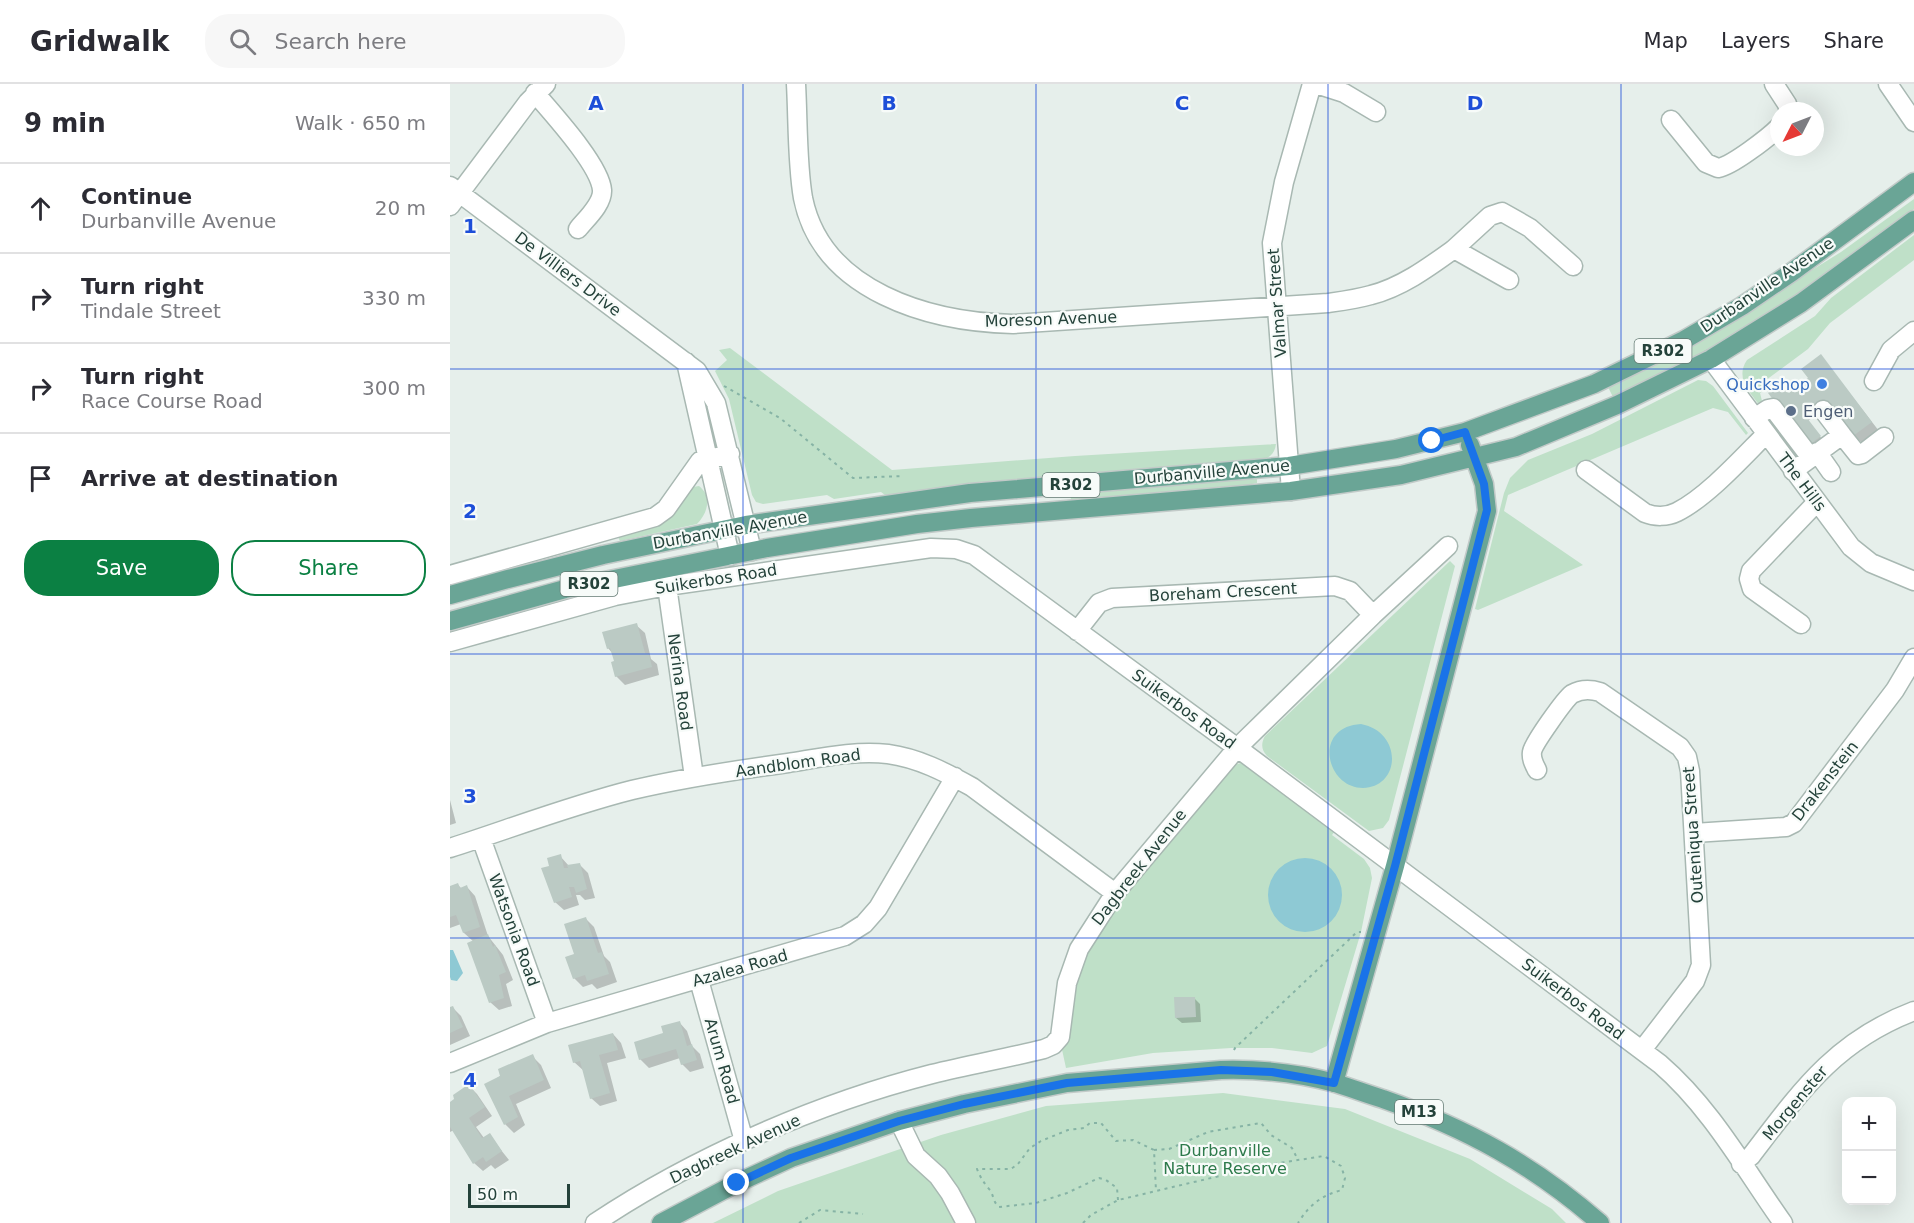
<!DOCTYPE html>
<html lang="en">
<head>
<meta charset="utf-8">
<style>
	body { margin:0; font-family:"DejaVu Sans",sans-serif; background:#f7f7f7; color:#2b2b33 }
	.controls { position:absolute; right:18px; bottom:18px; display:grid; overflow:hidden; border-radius:12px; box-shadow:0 6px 24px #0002 }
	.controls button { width:54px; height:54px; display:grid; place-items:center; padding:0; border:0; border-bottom:2px solid #e1e1e2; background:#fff; color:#2b2b33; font:30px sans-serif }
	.compass { position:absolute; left:1320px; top:18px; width:54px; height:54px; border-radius:50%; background:#fff; box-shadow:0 6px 24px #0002; rotate:228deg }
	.scale { position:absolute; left:18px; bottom:15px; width:102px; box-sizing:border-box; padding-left:6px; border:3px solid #24423a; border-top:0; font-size:16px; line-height:21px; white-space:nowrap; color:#24423a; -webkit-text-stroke:4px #f7fbf9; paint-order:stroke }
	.stop { position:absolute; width:18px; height:18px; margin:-14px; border:4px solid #1a73e8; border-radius:50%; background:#fff }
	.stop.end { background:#1a73e8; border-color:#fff; box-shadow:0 2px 6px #0008 }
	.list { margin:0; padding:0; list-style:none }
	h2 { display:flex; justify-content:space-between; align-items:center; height:78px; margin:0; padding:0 24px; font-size:26px }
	h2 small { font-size:20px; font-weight:400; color:#7c7c81 }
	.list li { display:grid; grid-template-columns:39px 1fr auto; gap:18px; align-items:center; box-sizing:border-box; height:90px; padding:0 24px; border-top:2px solid #e1e1e2 }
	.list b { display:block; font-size:22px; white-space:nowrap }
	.list p { margin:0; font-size:20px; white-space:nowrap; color:#7c7c81 }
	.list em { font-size:20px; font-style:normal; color:#7c7c81 }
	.actions { display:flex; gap:12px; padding:18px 24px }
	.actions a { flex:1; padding:14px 0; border:2px solid #0b8043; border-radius:24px; text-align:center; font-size:21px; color:#0b8043 }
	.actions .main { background:#0b8043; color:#fff }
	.icon { flex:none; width:33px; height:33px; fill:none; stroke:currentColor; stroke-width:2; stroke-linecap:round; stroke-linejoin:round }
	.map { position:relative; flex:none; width:1464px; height:1139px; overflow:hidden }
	header { display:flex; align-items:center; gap:36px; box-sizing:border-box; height:84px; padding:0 30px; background:#fff; border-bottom:2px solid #e1e1e2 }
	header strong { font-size:28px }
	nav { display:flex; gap:33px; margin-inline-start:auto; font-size:21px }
	.search { width:420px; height:54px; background:#f7f7f7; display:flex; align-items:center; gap:15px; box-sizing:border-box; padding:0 21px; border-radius:24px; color:#7c7c81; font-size:22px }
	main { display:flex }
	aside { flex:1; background:#fff }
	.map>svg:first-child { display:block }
	.green { fill:#bfe0c8 }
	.water { fill:#8ec9d4 }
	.shadow { fill:#0003 }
	.building { fill:#bbcac4 }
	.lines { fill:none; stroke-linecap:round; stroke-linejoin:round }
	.minor-casing { stroke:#a8b8b2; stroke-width:21 }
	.major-casing { stroke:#c2cac8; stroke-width:21 }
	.path { stroke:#86b3a5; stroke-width:2; stroke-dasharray:3 4.5; stroke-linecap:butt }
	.minor { stroke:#fff; stroke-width:18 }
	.major { stroke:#6aa596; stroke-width:18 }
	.route { stroke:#1a73e8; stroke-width:8 }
	.grid { fill:none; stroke:#1d4ed8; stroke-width:1.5; stroke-opacity:0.55 }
	.shop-dot { fill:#3f7fe0; stroke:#f7fbf9; stroke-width:2 }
	.service-dot { fill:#5c6f8a; stroke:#f7fbf9; stroke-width:2 }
	.labels { text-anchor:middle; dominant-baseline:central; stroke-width:4.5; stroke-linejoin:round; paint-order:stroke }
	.shield { fill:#f7fbf9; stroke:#637a73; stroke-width:1.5 }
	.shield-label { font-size:15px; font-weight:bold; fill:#24423a }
	.street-label { font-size:16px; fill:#24423a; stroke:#f7fbf9 }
	.shop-label { font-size:16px; fill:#366cbe; stroke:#f7fbf9; text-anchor:end }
	.service-label { font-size:16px; fill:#4e5e75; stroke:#f7fbf9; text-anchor:start }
	.park-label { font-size:16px; fill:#2d7a4b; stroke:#f7fbf9 }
	.grid-label { font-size:20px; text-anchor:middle; font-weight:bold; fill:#1d4ed8; stroke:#f7fbf9; stroke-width:4.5; stroke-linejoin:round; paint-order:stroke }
</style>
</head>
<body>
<header>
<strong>Gridwalk</strong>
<div class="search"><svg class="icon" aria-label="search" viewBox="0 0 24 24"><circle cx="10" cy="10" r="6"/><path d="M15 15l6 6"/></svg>Search here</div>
<nav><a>Map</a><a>Layers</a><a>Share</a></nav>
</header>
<main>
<aside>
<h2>9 min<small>Walk · 650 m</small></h2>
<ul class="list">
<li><svg class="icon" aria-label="ahead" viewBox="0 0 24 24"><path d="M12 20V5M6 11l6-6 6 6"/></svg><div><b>Continue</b><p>Durbanville Avenue</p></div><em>20 m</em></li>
<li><svg class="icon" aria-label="right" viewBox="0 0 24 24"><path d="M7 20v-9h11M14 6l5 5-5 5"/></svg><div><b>Turn right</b><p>Tindale Street</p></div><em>330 m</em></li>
<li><svg class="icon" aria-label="right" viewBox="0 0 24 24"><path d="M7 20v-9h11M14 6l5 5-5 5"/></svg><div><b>Turn right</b><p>Race Course Road</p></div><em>300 m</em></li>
<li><svg class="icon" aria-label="arrive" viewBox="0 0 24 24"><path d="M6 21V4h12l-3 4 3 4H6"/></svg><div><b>Arrive at destination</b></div></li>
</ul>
<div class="actions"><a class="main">Save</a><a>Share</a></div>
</aside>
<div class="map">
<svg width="1464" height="1139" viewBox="0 0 1464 1139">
	<rect width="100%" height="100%" fill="#e6efeb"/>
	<path class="green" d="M1464 115V125C1401 173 1337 220 1269 260 1235 281 1198 297 1163 313L1158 303 1243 260 1391 168Z
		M1464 151V176L1380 239 1358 265 1312 299 1316 305 1310 309 1312 317 1310 322C1299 307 1285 294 1297 276L1365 232 1381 214Z
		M280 264 442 386 625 372 826 360C825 369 820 373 812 377L566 396 435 411 431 408 384 415 377 411 313 420 306 418 302 411 279 315 265 287 277 276 269 266Z
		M1248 296 1256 297 1263 302 1298 349 1296 351 1278 328 1263 324 1058 411 1054 427 1133 481 1028 526 1025 525 1054 409 1060 394 1078 376 1142 350Z
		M807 394V399L778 405 621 416 620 408Z
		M249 402C263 413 257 430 247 440L170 457 167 451 243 403Z
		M1000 477 1005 482 939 736 933 744 919 747 817 672C811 666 811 659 815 652Z
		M791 679 885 747 882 751 914 775 920 784 922 794 911 848 877 962 862 969 822 964H781L703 969 616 984 611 961 623 903 635 870 669 816 784 681Z
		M773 1009 895 1025 1020 1075 1102 1125 1116 1139H263L328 1107 491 1051 596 1022Z"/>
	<path class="water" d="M911 640C953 648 951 703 913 704 876 704 862 643 911 640Z
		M818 811a37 37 0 1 1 74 0a37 37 0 1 1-74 0Z
		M0 866H3L13 889 7 897 1 896 0 893Z"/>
	<path class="shadow" d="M1371 272 1429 347 1413 360 1404 351 1381 319 1358 337 1372 355 1361 363 1339 311 1361 294Z
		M186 541 195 549 201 575 207 580 209 591 175 601 166 592V577L163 570 158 564Z
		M0 716 6 739 0 741Z
		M110 772 119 782 129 780 138 789 145 814 135 816 130 811H126L129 821 114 826 105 818 101 783Z
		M8 801 12 805 17 803 25 812 38 852 53 871 63 896 56 900 62 922 49 926 40 918 24 858 14 849 11 840 0 844V804Z
		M136 835 144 843 154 872 160 878 167 898 147 905 142 900 133 903 124 894 126 871Z
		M744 914 750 920 751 938 732 939 726 934Z
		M3 924 11 932 20 952 0 961V925Z
		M229 938 237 947 242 962 250 970 254 984 240 988 232 980 230 974 199 984 190 975Z
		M163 950 171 959 176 974 157 979 167 1017 150 1022 141 1014 134 987 124 978Z
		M82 972 91 981 101 1004 66 1020 75 1041 64 1049 55 1040 36 1001Z
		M19 1002 27 1010 42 1032 26 1043 34 1054 39 1051 59 1076 45 1085 41 1081 33 1087 24 1079 4 1046 0 1048V1020Z"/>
	<path class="building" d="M1371 270 1422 338 1403 352 1377 318 1357 334 1371 352 1358 362 1318 309 1331 299 1339 309 1358 294 1351 285Z
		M187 539 195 569 199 570 202 583 165 593 161 578 164 577 160 564 157 565 152 548Z
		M111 770 114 784H118L117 781 130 779 137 805 126 809 124 803H119L122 813 104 819 91 784 99 782 97 774Z
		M8 799 10 804 17 801 30 843 13 849 6 831 0 833V802Z
		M136 833 148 869 152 868 159 890 137 897 135 891 123 895 115 873 124 870 114 840Z
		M38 850 43 863 45 861 56 888 49 891 54 914 39 919 17 859Z
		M724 913H745L746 933 725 934Z
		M3 922 13 943 0 949V923Z
		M230 937 237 962 242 960 247 976 231 981 226 965 189 976 184 958 213 949 211 942Z
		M163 949 168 966 149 971 160 1009 140 1015 130 977 123 979 118 961Z
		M83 970 94 996 59 1012 68 1033 54 1041 34 1000 50 992 48 985Z
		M19 1000 35 1023 19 1034 32 1054 40 1049 52 1067 36 1078 33 1073 23 1080 0 1043V1018L4 1015 3 1011Z"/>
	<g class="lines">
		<g class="minor-casing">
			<path id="minor" d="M346 0C348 35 347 80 353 114 372 208 480 238 563 240L878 219C892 217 907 215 921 211 952 203 979 183 1004 165L1059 196
				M866 0 894 9 926 28
				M1324 0 1337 20 1339 27
				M1438 0 1464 38
				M85 9C102 29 150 81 152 106 153 120 136 135 128 145
				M1221 36 1256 79 1268 84C1282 82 1319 53 1329 43
				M0 102 247 287 266 319 302 467
				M0 122 78 18 96 0
				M1004 165 1040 132 1052 128 1080 144 1123 182
				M1261 275 1401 463 1421 479 1464 497
				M236 278 280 472
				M1424 297 1441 266 1464 247
				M1304 334 1318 325 1323 324 1361 374
				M1392 351 1408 371 1412 370 1434 353
				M1367 368 1381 388
				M1136 386 1195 429C1205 433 1217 433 1227 428 1257 413 1292 374 1316 350
				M1343 387 1392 351 1373 326
				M841 407 822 159 834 98 862 0
				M0 491 205 433 216 425 250 377 280 370
				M217 502 244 693
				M1351 540 1302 505 1299 495 1301 487 1367 418
				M627 547 649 519 662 514 885 502 900 507 923 531
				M0 558 165 512 217 502 481 464 506 465 524 471 797 671 1210 980C1261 1024 1294 1084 1333 1139
				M1087 686C1084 680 1081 675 1082 668 1083 660 1115 615 1122 610 1131 605 1140 605 1150 608L1230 663 1237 673 1240 687 1251 881 1245 897 1192 966
				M1244 749 1336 743 1344 739 1445 606 1464 574
				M31 754 97 939
				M0 764C59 745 122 721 182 706 233 694 286 686 338 679 370 674 405 666 438 670 468 674 495 688 522 703L665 809
				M249 896 294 1057
				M0 979 97 939 395 852 414 840 428 824 505 693
				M449 1037 466 1072 488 1092 500 1109 516 1139
				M1291 1080 1301 1072C1350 1008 1385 957 1464 927
				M145 1139C244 1073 368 1019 482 990 519 981 557 974 594 965L603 961 610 953 617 899 629 865 665 809 787 664 923 531 998 462"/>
		</g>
		<g class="major-casing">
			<path id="major" d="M0 511 58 495 153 471 296 441 520 409 839 382 946 365 1015 348 1144 300 1234 256 1292 222 1342 188 1464 98
				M0 537 115 505 317 464 467 440 521 434 841 407 951 391 1066 363 1167 321 1261 275 1351 219 1464 136
				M884 999 945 782 1037 427 1034 400 1020 361
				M211 1139 287 1099 341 1074 449 1037 514 1020 617 999 771 986C809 985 849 989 885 999 901 1004 917 1010 933 1015 1016 1044 1084 1081 1150 1139"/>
		</g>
		<path class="path" d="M274 302 330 334 403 394 453 392
			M784 966 785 964 907 848H911
			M704 1066 719 1065 758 1048 811 1039 821 1051 842 1064 848 1076
			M668 1116 667 1104 656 1096 649 1094 617 1109 586 1119 549 1123C543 1118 544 1112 540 1106 534 1099 530 1093 527 1085H561L568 1080 580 1064 591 1057 618 1046 634 1044 640 1039H651L666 1057 683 1056 704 1066 706 1107
			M349 1139 370 1126 413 1130
			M633 1139 641 1131 668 1116 816 1081 874 1072 891 1082 895 1094 892 1106C872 1111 859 1121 848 1139"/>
		<use href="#minor" class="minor"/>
		<use href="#major" class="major"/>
	</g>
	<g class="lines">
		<path class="route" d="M287 1099 341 1074 449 1037 514 1020 617 999 771 986 822 988 884 999 945 782 1037 426 1034 400 1015 348 982 357"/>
	</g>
	<path class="grid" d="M293 0V1139M586 0V1139M878 0V1139M1171 0V1139M0 285H1464M0 570H1464M0 854H1464"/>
	<circle class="shop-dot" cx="1372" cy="300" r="6"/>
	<circle class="service-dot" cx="1341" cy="327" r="6"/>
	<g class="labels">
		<g class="shield">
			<rect x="1184.5" y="255" width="57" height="24" rx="4.5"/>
			<rect x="592.5" y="389" width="57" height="24" rx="4.5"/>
			<rect x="110.5" y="488" width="57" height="24" rx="4.5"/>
			<rect x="945" y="1016" width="48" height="24" rx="4.5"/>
		</g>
		<g class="shield-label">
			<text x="1213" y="267">R302</text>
			<text x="621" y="401">R302</text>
			<text x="139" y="500">R302</text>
			<text x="969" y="1028">M13</text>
		</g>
		<g class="street-label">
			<text transform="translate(118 190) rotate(37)">De Villiers Drive</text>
			<text transform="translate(1317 201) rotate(-34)">Durbanville Avenue</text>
			<text transform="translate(827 219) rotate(-94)">Valmar Street</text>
			<text transform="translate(601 235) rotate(-2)">Moreson Avenue</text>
			<text transform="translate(762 388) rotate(-5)">Durbanville Avenue</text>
			<text transform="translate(1352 398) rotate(53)">The Hills</text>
			<text transform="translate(280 446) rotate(-10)">Durbanville Avenue</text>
			<text transform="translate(266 495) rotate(-9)">Suikerbos Road</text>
			<text transform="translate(773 508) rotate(-3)">Boreham Crescent</text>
			<text transform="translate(230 598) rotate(82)">Nerina Road</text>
			<text transform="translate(734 625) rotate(36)">Suikerbos Road</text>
			<text transform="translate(348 679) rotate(-8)">Aandblom Road</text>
			<text transform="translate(1375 697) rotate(-52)">Drakenstein</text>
			<text transform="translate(1243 751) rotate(-94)">Outeniqua Street</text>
			<text transform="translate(689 783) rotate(-52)">Dagbreek Avenue</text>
			<text transform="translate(64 846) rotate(70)">Watsonia Road</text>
			<text transform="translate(290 884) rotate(-16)">Azalea Road</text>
			<text transform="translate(1123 915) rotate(37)">Suikerbos Road</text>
			<text transform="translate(272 977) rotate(74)">Arum Road</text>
			<text transform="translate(1345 1019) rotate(-50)">Morgenster</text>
			<text transform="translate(285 1065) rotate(-25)">Dagbreek Avenue</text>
		</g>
		<g class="shop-label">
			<text x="1360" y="300">Quickshop</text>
		</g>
		<g class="service-label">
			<text x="1353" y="327">Engen</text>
		</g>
		<g class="park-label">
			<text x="775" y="1066">Durbanville<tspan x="775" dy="18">Nature Reserve</tspan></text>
		</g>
	</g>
	<g class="grid-label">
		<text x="146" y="26">A</text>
		<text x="439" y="26">B</text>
		<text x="732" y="26">C</text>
		<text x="1025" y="26">D</text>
		<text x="20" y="149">1</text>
		<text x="20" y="434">2</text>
		<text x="20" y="719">3</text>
		<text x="20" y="1003">4</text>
	</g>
</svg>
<div class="controls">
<button>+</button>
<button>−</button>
</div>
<svg class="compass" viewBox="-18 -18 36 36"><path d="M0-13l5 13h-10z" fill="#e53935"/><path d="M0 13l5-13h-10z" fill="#7c7c81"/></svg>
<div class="scale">50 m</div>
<div class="stop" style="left:982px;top:357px"></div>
<div class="stop end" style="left:287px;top:1099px"></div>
</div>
</main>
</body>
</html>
